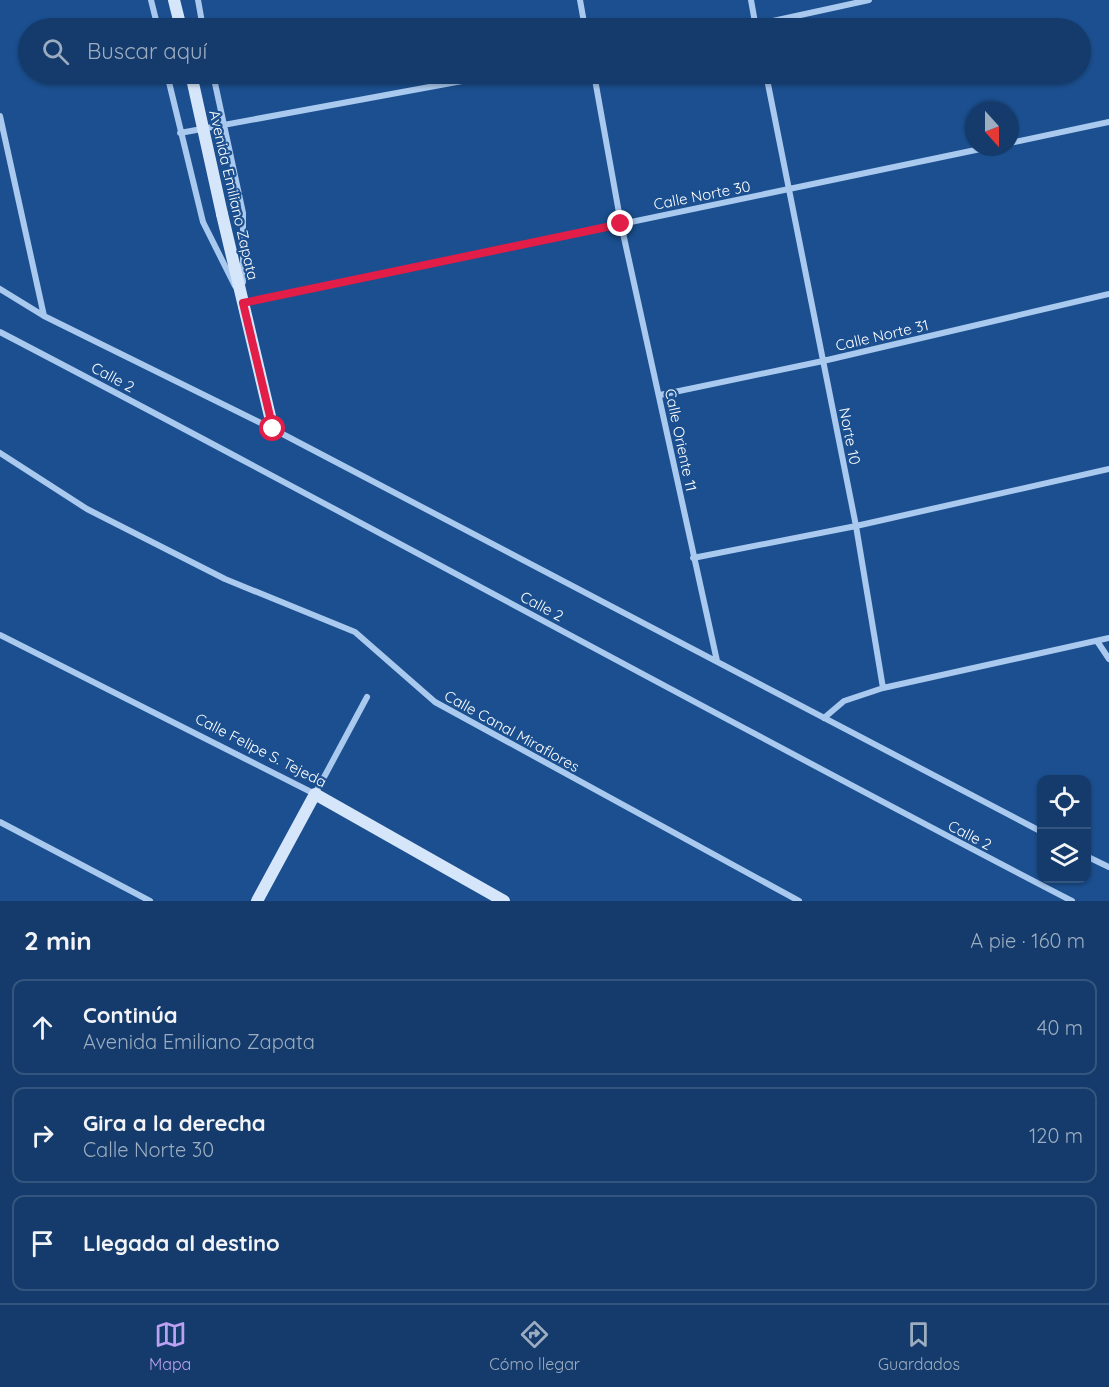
<!DOCTYPE html>
<html lang="es">
<head>
<meta charset="utf-8">
<style>
	body { margin:0; font-family:Quicksand,sans-serif; background:#214673; color:#f1f3f6 }
	.controls { position:absolute; right:18px; bottom:18px; display:grid; overflow:hidden; border-radius:12px; box-shadow:0 2px 4px #0004 }
	.controls button { width:54px; height:54px; display:grid; place-items:center; padding:0; border:0; border-bottom:2px solid #33557e; background:#143b6b; color:#f1f3f6; font:30px sans-serif }
	.compass { position:absolute; left:965px; top:102px; width:54px; height:54px; border-radius:50%; background:#143b6b; box-shadow:0 2px 4px #0004; rotate:159deg }
	.stop { position:absolute; width:18px; height:18px; margin:-14px; border:4px solid #e11d48; border-radius:50%; background:#fff }
	.stop.end { background:#e11d48; border-color:#fff; box-shadow:0 2px 6px #0008 }
	.list { margin:0; padding:0; list-style:none }
	h2 { display:flex; justify-content:space-between; align-items:center; height:78px; margin:0; padding:0 24px; font-size:26px }
	h2 small { font-size:20px; font-weight:400; color:#9dadc1 }
	.list li { display:grid; grid-template-columns:39px 1fr auto; gap:18px; align-items:center; box-sizing:border-box; height:96px; margin:0 12px 12px; padding:0 12px; border:2px solid #33557e; border-radius:12px }
	.list b { display:block; font-size:22px; white-space:nowrap }
	.list p { margin:0; font-size:20px; white-space:nowrap; color:#9dadc1 }
	.list em { font-size:20px; font-style:normal; color:#9dadc1 }
	.icon { flex:none; width:33px; height:33px; fill:none; stroke:currentColor; stroke-width:2; stroke-linecap:round; stroke-linejoin:round }
	.map { position:relative; flex:none; width:1109px; height:901px; overflow:hidden }
	.search { position:absolute; background:#143b6b; box-shadow:0 2px 4px #0004; left:18px; right:18px; top:18px; height:66px; display:flex; align-items:center; gap:15px; box-sizing:border-box; padding:0 21px; border-radius:33px; color:#9dadc1; font-size:22px }
	.sheet { height:402px; background:#143b6b }
	nav { display:flex; justify-content:space-around; align-items:center; box-sizing:border-box; height:84px; border-top:2px solid #33557e; background:#143b6b; font-size:16px; color:#9dadc1 }
	nav a { display:grid; justify-items:center; gap:3px }
	nav .on { color:#bca0f2 }
	.map>svg:first-child { display:block }
	.lines { fill:none; stroke-linecap:round; stroke-linejoin:round }
	.street { stroke:#a9c9ee; stroke-width:6 }
	.secondary { stroke:#d6e6fa; stroke-width:12 }
	.secondary-bridge { stroke:#d6e6fa; stroke-width:12 }
	.route { stroke:#e11d48; stroke-width:8 }
	.labels { text-anchor:middle; dominant-baseline:central; stroke-width:4.5; stroke-linejoin:round; paint-order:stroke }
	.street-label { font-size:15px; fill:#fff; stroke:#1b4f8f }
</style>
</head>
<body>
<div class="map">
<svg width="1109" height="901" viewBox="0 0 1109 901">
	<rect width="100%" height="100%" fill="#1b4f8f"/>
	<g class="lines">
		<path class="street" d="M151 0 158 28
			M198 0 203 28
			M580 0 585 28
			M751 0 756 28
			M741 28 869 0
			M167 74 203 222 235 286
			M213 74 243 213V282
			M594 74 621 224 717 661
			M766 74 856 526 883 688
			M0 116 44 316
			M180 133 500 74
			M1010 143 1109 122
			M0 289 44 316 273 429 1042 832
			M243 303 990 147
			M0 332C359 519 713 715 1072 901
			M660 395 823 361 1109 294
			M0 453 87 509 225 579 355 632 435 702 799 901
			M693 558 856 526 1109 469
			M0 635 315 794 367 697
			M1097 641 1109 659
			M824 718 844 701 883 688 1109 638
			M0 822 150 901
			M1086 856 1109 867"/>
		<path class="secondary" d="M174 0 181 28
			M222 214 273 429
			M257 901 315 794 504 901"/>
		<path class="secondary-bridge" d="M191 74 222 214"/>
	</g>
	<g class="lines">
		<path class="route" d="M273 429 243 303 621 224"/>
	</g>
	<g class="labels">
		<g class="street-label">
			<text transform="translate(234 195) rotate(77)">Avenida Emiliano Zapata</text>
			<text transform="translate(702 195) rotate(-11)">Calle Norte 30</text>
			<text transform="translate(882 335) rotate(-13)">Calle Norte 31</text>
			<text transform="translate(113 377) rotate(28)">Calle 2</text>
			<text transform="translate(850 436) rotate(79)">Norte 10</text>
			<text transform="translate(681 440) rotate(78)">Calle Oriente 11</text>
			<text transform="translate(542 606) rotate(28)">Calle 2</text>
			<text transform="translate(512 731) rotate(29)">Calle Canal Miraflores</text>
			<text transform="translate(261 750) rotate(27)">Calle Felipe S. Tejeda</text>
			<text transform="translate(970 835) rotate(27)">Calle 2</text>
		</g>
	</g>
</svg>
<div class="controls">
<button><svg class="icon" aria-label="locate" viewBox="0 0 24 24"><circle cx="12" cy="12" r="6"/><path d="M12 2v4M12 18v4M2 12h4M18 12h4"/></svg></button>
<button><svg class="icon" aria-label="layers" viewBox="0 0 24 24"><path d="M12 4l9 5-9 5-9-5zM3 14l9 5 9-5"/></svg></button>
</div>
<svg class="compass" viewBox="-18 -18 36 36"><path d="M0-13l5 13h-10z" fill="#e53935"/><path d="M0 13l5-13h-10z" fill="#9dadc1"/></svg>
<div class="stop" style="left:273px;top:429px"></div>
<div class="stop end" style="left:621px;top:224px"></div>
<div class="search"><svg class="icon" aria-label="search" viewBox="0 0 24 24"><circle cx="10" cy="10" r="6"/><path d="M15 15l6 6"/></svg>Buscar aquí</div>
</div>
<section class="sheet">
<h2>2 min<small>A pie · 160 m</small></h2>
<ul class="list">
<li><svg class="icon" aria-label="ahead" viewBox="0 0 24 24"><path d="M12 20V5M6 11l6-6 6 6"/></svg><div><b>Continúa</b><p>Avenida Emiliano Zapata</p></div><em>40 m</em></li>
<li><svg class="icon" aria-label="right" viewBox="0 0 24 24"><path d="M7 20v-9h11M14 6l5 5-5 5"/></svg><div><b>Gira a la derecha</b><p>Calle Norte 30</p></div><em>120 m</em></li>
<li><svg class="icon" aria-label="arrive" viewBox="0 0 24 24"><path d="M6 21V4h12l-3 4 3 4H6"/></svg><div><b>Llegada al destino</b></div></li>
</ul>
</section>
<nav>
<a class="on"><svg class="icon" aria-label="map" viewBox="0 0 24 24"><path d="M3 6l6-2 6 2 6-2v14l-6 2-6-2-6 2zM9 4v14M15 6v14"/></svg>Mapa</a>
<a><svg class="icon" aria-label="directions" viewBox="0 0 24 24"><path d="M12 3l9 9-9 9-9-9zM9 14v-3h6M13 9l2 2-2 2"/></svg>Cómo llegar</a>
<a><svg class="icon" aria-label="saved" viewBox="0 0 24 24"><path d="M7 4h10v16l-5-4-5 4z"/></svg>Guardados</a>
</nav>
</body>
</html>
